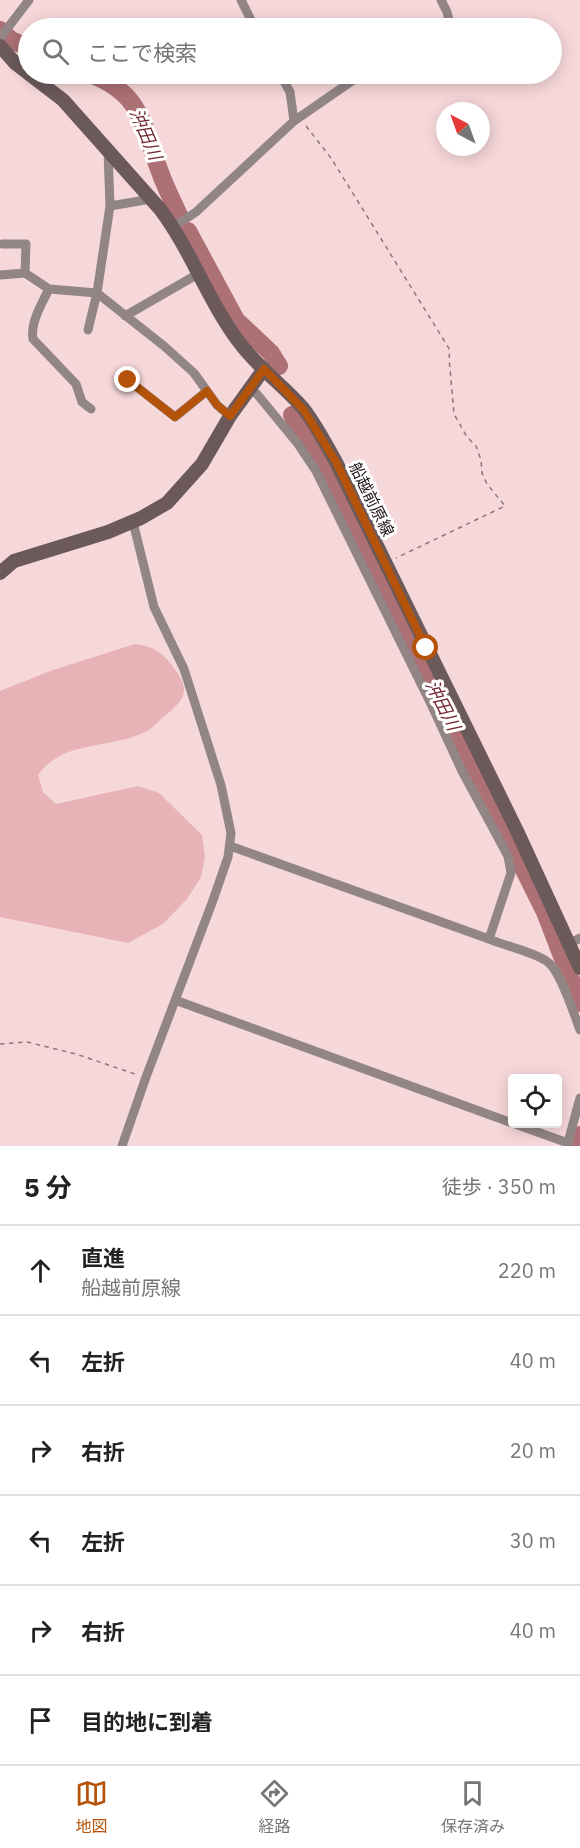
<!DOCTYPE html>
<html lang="ja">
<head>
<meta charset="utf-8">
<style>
	body { margin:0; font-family:"IBM Plex Sans","Noto Sans JP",sans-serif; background:#f2f2f2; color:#222 }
	.controls { position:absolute; right:18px; bottom:18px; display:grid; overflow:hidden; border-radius:6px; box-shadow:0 3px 15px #0003 }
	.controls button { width:54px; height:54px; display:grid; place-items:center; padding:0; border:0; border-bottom:2px solid #e0e0e0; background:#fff; color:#222; font:30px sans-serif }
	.compass { position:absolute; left:436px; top:102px; width:54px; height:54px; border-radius:50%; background:#fff; box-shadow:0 3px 15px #0003; rotate:319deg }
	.stop { position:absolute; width:18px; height:18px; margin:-14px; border:4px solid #b45309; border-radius:50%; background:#fff }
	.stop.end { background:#b45309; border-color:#fff; box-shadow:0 2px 6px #0008 }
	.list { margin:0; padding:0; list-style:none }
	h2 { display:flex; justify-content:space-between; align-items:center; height:78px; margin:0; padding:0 24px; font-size:26px }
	h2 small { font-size:20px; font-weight:400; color:#767676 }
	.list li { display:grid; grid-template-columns:39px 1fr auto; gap:18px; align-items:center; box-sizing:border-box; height:90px; padding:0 24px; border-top:2px solid #e0e0e0 }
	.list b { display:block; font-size:22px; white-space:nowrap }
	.list p { margin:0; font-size:20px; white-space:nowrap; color:#767676 }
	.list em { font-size:20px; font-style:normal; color:#767676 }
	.icon { flex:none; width:33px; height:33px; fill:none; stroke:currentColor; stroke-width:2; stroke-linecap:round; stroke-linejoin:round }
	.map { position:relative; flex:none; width:580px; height:1146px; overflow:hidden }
	.search { position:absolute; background:#fff; box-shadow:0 3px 15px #0003; left:18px; right:18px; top:18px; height:66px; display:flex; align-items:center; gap:15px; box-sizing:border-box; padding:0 21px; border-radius:33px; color:#767676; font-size:22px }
	.sheet { height:618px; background:#fff }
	nav { display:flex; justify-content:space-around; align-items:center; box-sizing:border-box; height:84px; border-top:2px solid #e0e0e0; background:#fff; font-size:16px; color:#767676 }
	nav a { display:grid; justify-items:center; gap:3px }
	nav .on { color:#b45309 }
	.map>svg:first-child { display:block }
	.green { fill:#e7b3b6 }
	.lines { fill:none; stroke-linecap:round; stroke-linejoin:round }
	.river { stroke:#ad7175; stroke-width:18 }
	.path { stroke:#8c7778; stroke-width:1.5; stroke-dasharray:4.5 4.5; stroke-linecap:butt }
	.street { stroke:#928586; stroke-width:9 }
	.secondary { stroke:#6c5a5b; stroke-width:14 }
	.route { stroke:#b45309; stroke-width:8 }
	.labels { text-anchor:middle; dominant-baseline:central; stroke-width:6; stroke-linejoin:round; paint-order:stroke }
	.street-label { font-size:16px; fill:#1d1313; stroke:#fff }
	.water-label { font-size:18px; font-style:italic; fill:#742933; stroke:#fff }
</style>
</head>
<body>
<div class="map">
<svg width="580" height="1146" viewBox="0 0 580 1146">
	<rect width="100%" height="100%" fill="#f7d8da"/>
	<path class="green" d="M135 644C151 646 160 651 170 663 193 691 186 699 161 719 156 724 149 731 143 733 108 749 63 740 38 775L43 792 56 804 138 786 159 793 202 835 205 857 201 877 187 899 163 924 128 943 0 917V691L50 671Z"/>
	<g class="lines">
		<path class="river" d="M0 30 11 40 28 47
			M90 74C143 94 142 125 160 172 165 186 172 200 179 215
			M188 231 236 320 271 353 279 366
			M292 415 300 429 311 440 545 912 580 1003
			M577 1146 580 1135"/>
		<path class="path" d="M306 126 331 158 450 350 449 358 454 414 467 437 476 446 481 460 482 473 487 484 505 506 396 558
			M0 1044 27 1042 76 1054 135 1074"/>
		<path class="street" d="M241 0 255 28
			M441 0 447 12 451 28
			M0 38 29 0
			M280 74 290 92 294 121
			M110 206 151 199
			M173 227 196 212 294 121 362 74
			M2 244H26L25 273
			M0 275 25 273 49 289 97 293 164 346 194 373 217 405 230 416
			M49 289C42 303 30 323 33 339L76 384 82 402 91 409
			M125 316 198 274
			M88 330 97 293 110 206 108 151
			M128 380 175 417 207 391
			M250 389 257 394 298 444 316 471 431 704 462 771 508 856 511 873 489 939C505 946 538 953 549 963 561 973 574 1014 580 1030
			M230 846 489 939
			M569 944 580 938
			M175 1000 512 1123
			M515 1124 568 1143
			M122 1146 146 1077 212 903 228 857 231 833 221 785 184 669 154 607 133 522
			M567 1146 580 1098"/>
		<path class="secondary" d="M0 46 16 64 28 73
			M29 74 63 100 160 209C191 250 208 301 239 342 257 367 283 385 303 408 316 425 326 444 336 462L517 831 580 968
			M0 573 14 561 108 532 141 518 167 503 202 464 230 416 264 369"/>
	</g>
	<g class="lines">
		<path class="route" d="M128 380 175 417 207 391 217 405 230 416 264 369 303 409 336 462 426 648"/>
	</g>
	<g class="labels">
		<g class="street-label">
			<text transform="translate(372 499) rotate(64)">船越前原線</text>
		</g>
		<g class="water-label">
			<text transform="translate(146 134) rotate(67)">沖田川</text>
			<text transform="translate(443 705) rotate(63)">沖田川</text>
		</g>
	</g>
</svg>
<div class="controls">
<button><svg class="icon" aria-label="locate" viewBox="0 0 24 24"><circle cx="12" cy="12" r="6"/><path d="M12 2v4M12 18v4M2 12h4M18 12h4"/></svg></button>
</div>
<svg class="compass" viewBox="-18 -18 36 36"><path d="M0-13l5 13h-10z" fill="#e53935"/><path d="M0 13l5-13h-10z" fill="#767676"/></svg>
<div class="stop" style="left:426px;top:648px"></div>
<div class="stop end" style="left:128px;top:380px"></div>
<div class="search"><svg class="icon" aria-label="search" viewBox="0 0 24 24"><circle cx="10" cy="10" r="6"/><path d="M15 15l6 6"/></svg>ここで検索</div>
</div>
<section class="sheet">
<h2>5 分<small>徒歩 · 350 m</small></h2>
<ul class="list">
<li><svg class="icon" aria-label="ahead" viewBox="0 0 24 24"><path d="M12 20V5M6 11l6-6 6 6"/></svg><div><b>直進</b><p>船越前原線</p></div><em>220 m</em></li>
<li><svg class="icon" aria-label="left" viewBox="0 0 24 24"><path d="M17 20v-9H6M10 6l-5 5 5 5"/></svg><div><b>左折</b></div><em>40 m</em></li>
<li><svg class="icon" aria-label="right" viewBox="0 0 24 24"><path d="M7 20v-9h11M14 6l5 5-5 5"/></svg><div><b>右折</b></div><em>20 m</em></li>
<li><svg class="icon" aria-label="left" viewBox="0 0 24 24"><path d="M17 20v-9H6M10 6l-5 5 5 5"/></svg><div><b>左折</b></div><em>30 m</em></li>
<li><svg class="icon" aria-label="right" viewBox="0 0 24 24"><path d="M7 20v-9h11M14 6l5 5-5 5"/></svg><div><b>右折</b></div><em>40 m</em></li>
<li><svg class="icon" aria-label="arrive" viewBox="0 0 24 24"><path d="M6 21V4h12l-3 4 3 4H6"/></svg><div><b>目的地に到着</b></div></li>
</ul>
</section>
<nav>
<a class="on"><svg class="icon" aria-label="map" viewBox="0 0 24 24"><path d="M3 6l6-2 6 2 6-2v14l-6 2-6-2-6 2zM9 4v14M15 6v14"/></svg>地図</a>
<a><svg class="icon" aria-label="directions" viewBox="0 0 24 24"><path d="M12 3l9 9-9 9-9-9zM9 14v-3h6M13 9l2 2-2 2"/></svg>経路</a>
<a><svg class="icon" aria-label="saved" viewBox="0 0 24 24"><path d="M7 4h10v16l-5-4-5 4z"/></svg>保存済み</a>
</nav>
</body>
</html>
